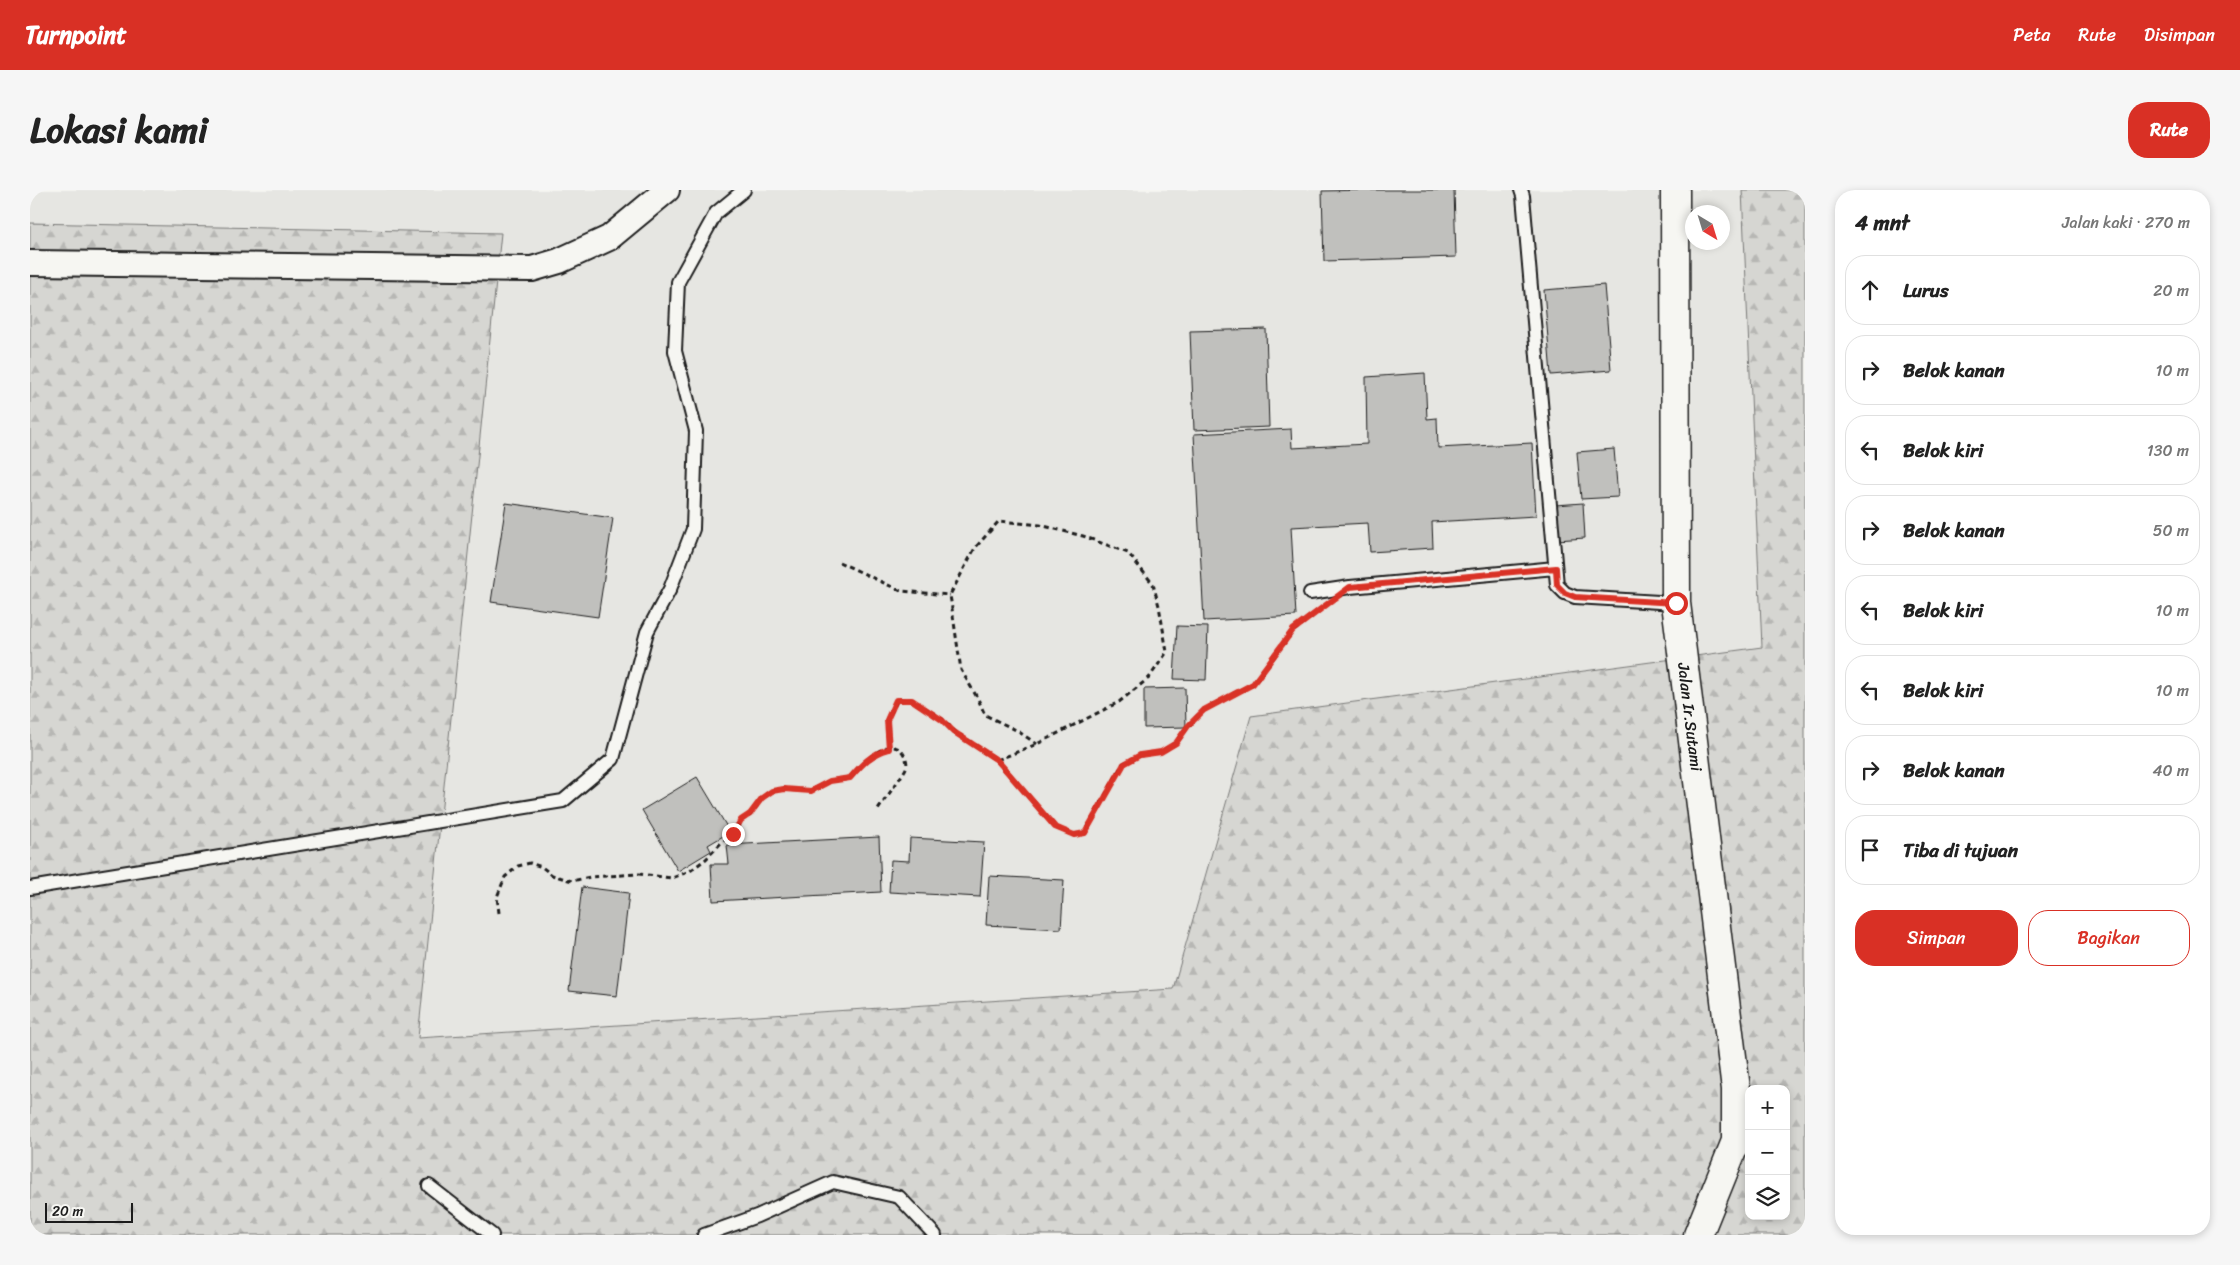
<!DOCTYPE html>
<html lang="id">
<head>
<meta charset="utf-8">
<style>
	body { margin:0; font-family:Sriracha,sans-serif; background:#f6f6f6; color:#222 }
	.controls { position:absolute; right:15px; bottom:15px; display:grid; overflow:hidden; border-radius:10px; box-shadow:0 2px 8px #0003 }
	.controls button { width:45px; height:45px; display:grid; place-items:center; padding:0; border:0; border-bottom:1px solid #e0e0e0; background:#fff; color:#222; font:25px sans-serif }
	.compass { position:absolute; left:1655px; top:15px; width:45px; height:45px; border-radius:50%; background:#fff; box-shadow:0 2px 8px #0003; rotate:142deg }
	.scale { position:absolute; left:15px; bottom:12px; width:88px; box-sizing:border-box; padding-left:5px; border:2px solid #1c1c1c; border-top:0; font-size:14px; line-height:18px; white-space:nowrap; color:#1c1c1c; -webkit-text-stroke:4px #f6f6f2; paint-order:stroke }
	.stop { position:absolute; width:15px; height:15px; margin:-11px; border:4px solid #d93025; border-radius:50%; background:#fff }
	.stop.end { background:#d93025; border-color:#fff; box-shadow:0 1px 5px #0008 }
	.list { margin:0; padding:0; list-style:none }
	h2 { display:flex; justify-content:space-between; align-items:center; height:65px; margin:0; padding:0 20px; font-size:21px }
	h2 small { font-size:16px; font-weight:400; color:#767676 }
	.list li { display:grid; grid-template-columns:32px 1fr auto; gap:15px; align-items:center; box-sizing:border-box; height:70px; margin:0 10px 10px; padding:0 10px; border:1px solid #e0e0e0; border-radius:20px }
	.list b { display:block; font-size:19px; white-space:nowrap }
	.list em { font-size:16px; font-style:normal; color:#767676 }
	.actions { display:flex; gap:10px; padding:15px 20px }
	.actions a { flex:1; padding:11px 0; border:1px solid #d93025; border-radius:20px; text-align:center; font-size:18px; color:#d93025 }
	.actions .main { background:#d93025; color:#fff }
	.icon { flex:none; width:28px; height:28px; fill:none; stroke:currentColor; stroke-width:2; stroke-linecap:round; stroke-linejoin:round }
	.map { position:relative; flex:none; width:1775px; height:1045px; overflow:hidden; border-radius:20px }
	header { display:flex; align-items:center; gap:30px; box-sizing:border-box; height:70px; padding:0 25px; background:#d93025; color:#fff }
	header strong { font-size:24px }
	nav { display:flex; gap:28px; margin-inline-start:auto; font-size:18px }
	.intro { display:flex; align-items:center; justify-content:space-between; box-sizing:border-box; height:120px; padding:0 30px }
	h1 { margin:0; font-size:35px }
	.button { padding:12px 22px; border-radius:20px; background:#d93025; color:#fff; font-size:18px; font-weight:700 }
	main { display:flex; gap:30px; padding:0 30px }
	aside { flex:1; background:#fff; border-radius:20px; box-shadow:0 2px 8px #0003 }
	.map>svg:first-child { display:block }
	.built { fill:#e6e6e2; fill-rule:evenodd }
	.forest { fill:url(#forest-firs); stroke:#797977; fill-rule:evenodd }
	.building { fill:#c0c0bd; stroke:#1c1c1c }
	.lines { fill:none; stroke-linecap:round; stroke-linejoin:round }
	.service-casing { stroke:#1c1c1c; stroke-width:16 }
	.minor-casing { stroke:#1c1c1c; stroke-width:28 }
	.tertiary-casing { stroke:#1c1c1c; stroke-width:31 }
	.path { stroke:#1c1c1c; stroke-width:3; stroke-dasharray:5 4; stroke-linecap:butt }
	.service { stroke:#f6f6f2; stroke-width:12 }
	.minor { stroke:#f6f6f2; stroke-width:24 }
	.tertiary { stroke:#f6f6f2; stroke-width:28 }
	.route { stroke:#d93025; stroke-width:6 }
	.labels { text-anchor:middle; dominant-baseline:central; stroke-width:4; stroke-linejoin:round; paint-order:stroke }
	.street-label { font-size:16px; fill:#1c1c1c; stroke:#f6f6f2 }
</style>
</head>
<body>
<header>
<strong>Turnpoint</strong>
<nav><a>Peta</a><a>Rute</a><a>Disimpan</a></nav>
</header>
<div class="intro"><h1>Lokasi kami</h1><a class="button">Rute</a></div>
<main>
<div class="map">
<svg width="1775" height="1045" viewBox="0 0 1775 1045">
	<defs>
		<pattern id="forest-firs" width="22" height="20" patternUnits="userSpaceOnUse" patternTransform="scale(1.25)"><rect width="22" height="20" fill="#d6d6d2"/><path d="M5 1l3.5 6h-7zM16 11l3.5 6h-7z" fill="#b7b7b4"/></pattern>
	</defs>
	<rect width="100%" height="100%" fill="#f6f6f2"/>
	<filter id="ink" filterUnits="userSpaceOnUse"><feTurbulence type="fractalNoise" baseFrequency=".02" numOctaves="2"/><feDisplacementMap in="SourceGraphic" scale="10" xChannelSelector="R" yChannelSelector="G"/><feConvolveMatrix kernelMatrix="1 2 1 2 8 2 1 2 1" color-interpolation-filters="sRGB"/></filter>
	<g filter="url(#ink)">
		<path class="built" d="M0 0H1775V452L1221 526 1143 799 0 873ZM1662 22H1692V52H1662Z"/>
		<path class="forest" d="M1712 0H1775V1045H0V33L471 43 388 848 1143 799 1221 526 1732 457ZM1719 899H1756V1026H1719Z"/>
		<path class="building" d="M1336 0H1424L1426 67 1294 71 1292 1Z
			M1574 95 1581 180 1521 185 1514 100Z
			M1236 139 1239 237 1164 240 1160 141Z
			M1395 183 1397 229 1407 228 1408 258 1502 253 1506 326 1402 332 1403 358 1340 362 1338 333 1261 337 1266 426 1174 431 1164 244 1261 239 1262 258 1337 254 1336 187Z
			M1584 259 1588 307 1551 309 1547 262Z
			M476 313 583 328 568 427 461 412Z
			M1553 313 1555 348 1527 350 1525 315Z
			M1147 436 1178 437 1176 490 1144 489Z
			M1155 498 1156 537 1114 538V499Z
			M667 587 700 642 678 655 681 661 648 681 612 620Z
			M849 647 851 702 683 711 681 674H699L697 655Z
			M880 648 954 652 950 707 859 702 861 670 879 671Z
			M959 686 1034 690 1031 739 956 735Z
			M552 697 599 703 587 806 539 801Z"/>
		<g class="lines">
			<g class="service-casing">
				<path id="service" d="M1491 0 1493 6 1527 395 1535 403 1545 407 1646 413
					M1280 403 1320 397 1525 378
					M0 698 533 611 583 569 617 442 640 399 663 339 666 241 645 161 648 92 686 23 714 0
					M399 996 462 1045
					M674 1045 727 1026 803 992 869 1007 905 1045"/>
			</g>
			<g class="minor-casing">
				<path id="minor" d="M0 73 502 79 529 71 579 48 637 0"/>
			</g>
			<g class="tertiary-casing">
				<path id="tertiary" d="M1645 0 1646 413 1706 899V951L1668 1045"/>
			</g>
			<path class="path" d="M809 372 871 401 920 405
				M859 559 857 530 867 510H882L913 530 925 542 967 570 1025 637 1044 645 1055 643 1093 574 1111 565 1131 562 1146 553 1158 536 1174 520 1223 494 1263 441 1283 425
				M967 570 1007 554 1089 512 1119 488 1137 462 1129 416 1123 394 1098 363 1053 346 1010 335 969 331 945 358 920 405 931 480 948 509 955 525 986 540 1007 554
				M469 723 467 707 475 687 488 676 500 673 512 677 522 685 542 691 560 687 609 684 642 688 660 681 676 669 691 653 703 644 711 630 720 625 732 608 742 601 754 599 781 601 800 591 820 588C830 577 859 543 873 563 876 568 878 573 876 578 875 582 852 613 848 620"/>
			<use href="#service" class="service"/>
			<use href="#minor" class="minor"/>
			<use href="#tertiary" class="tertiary"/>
		</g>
	</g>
	<g class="lines" filter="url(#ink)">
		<path class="route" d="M703 644 711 630 720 624 732 608 742 601 754 599 781 601 800 591 820 588C832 574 841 564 859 559L857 530 866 510H882L912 530 924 542 967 570 1025 637 1044 645 1055 643 1094 574 1110 565 1131 562 1146 553 1158 536 1174 520 1223 494 1263 440 1320 397 1526 378 1527 395 1535 403 1545 407 1646 413"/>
	</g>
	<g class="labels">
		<g class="street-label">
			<text transform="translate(1660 527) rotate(83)">Jalan Ir.Sutami</text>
		</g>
	</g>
</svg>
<div class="controls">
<button>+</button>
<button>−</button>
<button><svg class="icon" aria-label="layers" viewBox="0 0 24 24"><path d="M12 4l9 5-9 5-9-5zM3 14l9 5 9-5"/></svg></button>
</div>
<svg class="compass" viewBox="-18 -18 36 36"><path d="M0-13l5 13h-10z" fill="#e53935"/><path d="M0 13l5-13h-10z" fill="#767676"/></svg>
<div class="scale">20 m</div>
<div class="stop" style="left:1646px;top:413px"></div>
<div class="stop end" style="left:703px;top:644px"></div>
</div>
<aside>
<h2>4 mnt<small>Jalan kaki · 270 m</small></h2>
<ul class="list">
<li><svg class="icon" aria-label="ahead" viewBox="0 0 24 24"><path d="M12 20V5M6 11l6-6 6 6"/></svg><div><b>Lurus</b></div><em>20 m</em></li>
<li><svg class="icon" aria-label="right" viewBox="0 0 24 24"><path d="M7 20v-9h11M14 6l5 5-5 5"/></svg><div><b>Belok kanan</b></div><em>10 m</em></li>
<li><svg class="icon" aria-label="left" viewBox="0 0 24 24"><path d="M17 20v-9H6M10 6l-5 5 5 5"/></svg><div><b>Belok kiri</b></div><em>130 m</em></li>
<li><svg class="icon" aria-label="right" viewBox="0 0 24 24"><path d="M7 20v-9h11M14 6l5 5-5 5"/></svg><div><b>Belok kanan</b></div><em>50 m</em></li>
<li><svg class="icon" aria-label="left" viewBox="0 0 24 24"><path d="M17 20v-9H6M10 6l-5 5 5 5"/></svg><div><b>Belok kiri</b></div><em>10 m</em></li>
<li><svg class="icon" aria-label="left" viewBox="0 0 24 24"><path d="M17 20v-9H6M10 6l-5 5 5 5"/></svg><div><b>Belok kiri</b></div><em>10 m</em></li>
<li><svg class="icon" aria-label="right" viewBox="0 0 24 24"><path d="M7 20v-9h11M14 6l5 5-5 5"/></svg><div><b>Belok kanan</b></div><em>40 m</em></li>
<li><svg class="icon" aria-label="arrive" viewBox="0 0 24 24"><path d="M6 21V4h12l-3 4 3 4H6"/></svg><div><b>Tiba di tujuan</b></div></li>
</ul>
<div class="actions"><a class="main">Simpan</a><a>Bagikan</a></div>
</aside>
</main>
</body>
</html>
